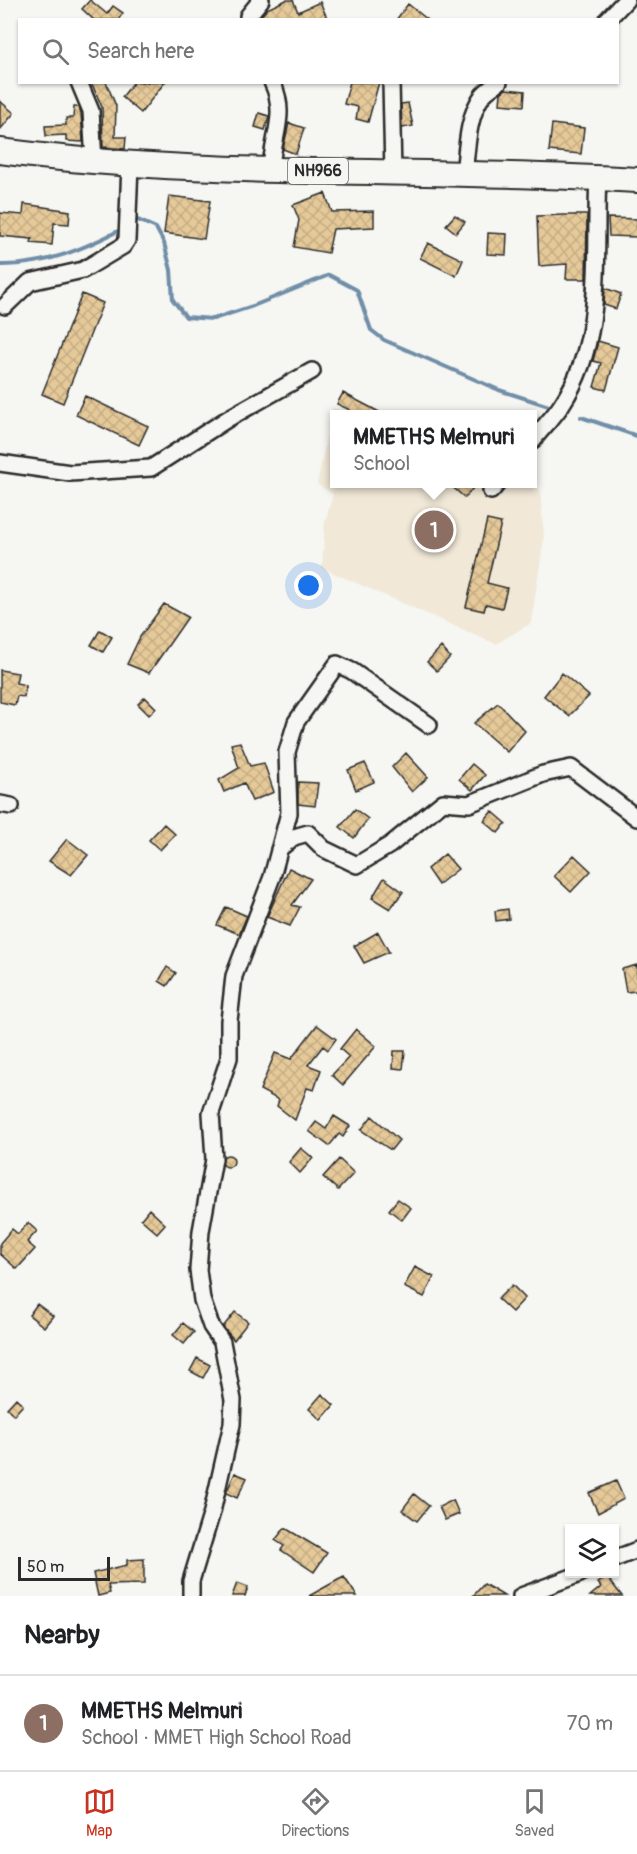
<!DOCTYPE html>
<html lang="en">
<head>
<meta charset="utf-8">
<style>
	body { margin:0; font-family:Pangolin,sans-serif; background:#f6f6f6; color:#202124 }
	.controls { position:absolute; right:18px; bottom:18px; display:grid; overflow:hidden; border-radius:0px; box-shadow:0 2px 4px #0004 }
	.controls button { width:54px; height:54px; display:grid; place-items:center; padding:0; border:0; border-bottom:2px solid #e0e0e0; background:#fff; color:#202124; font:30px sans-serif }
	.scale { position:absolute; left:18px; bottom:15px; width:92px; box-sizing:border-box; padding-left:6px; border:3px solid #2b2b2b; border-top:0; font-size:16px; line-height:21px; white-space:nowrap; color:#2b2b2b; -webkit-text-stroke:4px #f6f6f2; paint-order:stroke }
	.you { position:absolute; left:309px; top:586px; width:21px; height:21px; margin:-15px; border:4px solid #fff; border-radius:50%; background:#1a73e8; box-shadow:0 0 0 9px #1a73e833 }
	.badge { display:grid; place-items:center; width:39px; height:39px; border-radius:50%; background:#c8321e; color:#fff; font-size:20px; font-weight:700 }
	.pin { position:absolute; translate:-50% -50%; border:3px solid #fff; box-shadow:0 2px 6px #0006 }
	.popup { position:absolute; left:330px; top:410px; width:207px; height:78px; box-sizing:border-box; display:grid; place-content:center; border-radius:0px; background:#fff; filter:drop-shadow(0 2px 4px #0005); font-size:20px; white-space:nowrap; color:#757577 }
	.popup b { font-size:22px; color:#202124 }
	.popup::after { content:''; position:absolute; left:50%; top:100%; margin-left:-12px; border:12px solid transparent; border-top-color:#fff }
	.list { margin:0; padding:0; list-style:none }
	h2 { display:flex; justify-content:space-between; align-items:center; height:78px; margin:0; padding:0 24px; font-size:26px }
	h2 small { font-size:20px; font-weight:400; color:#757577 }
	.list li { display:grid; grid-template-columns:39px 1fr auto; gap:18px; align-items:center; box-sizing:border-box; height:96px; padding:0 24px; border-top:2px solid #e0e0e0 }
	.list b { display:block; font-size:22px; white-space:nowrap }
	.list p { margin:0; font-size:20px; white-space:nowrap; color:#757577 }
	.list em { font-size:20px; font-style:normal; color:#757577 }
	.icon { flex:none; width:33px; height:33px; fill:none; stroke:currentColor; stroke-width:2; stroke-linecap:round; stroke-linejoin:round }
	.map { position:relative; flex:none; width:637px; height:1596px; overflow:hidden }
	.search { position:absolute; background:#fff; box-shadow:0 2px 4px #0004; left:18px; right:18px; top:18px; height:66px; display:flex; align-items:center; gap:15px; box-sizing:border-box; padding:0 21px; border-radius:0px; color:#757577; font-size:22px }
	.sheet { height:174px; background:#fff }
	nav { display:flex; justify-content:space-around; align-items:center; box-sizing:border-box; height:84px; border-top:2px solid #e0e0e0; background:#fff; font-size:16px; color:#757577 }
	nav a { display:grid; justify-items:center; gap:3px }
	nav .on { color:#c8321e }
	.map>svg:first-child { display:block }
	.built { fill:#f1e8d7 }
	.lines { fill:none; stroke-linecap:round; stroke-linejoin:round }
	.stream { stroke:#708ea8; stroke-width:4 }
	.building { fill:url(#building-cross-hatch); stroke:#2b2b2b; stroke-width:1.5 }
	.minor-casing { stroke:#2b2b2b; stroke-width:20 }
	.trunk-casing { stroke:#2b2b2b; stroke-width:28 }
	.minor { stroke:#f6f6f2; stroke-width:15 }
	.trunk { stroke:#f6f6f2; stroke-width:24 }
	.labels { text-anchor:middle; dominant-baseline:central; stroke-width:6; stroke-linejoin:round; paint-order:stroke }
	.shield { fill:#f6f6f2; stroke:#686867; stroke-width:1.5 }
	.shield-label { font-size:16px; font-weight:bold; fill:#2b2b2b }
</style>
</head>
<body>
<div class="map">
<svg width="637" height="1596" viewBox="0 0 637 1596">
	<defs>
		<pattern id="building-cross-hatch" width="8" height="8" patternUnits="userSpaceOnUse" patternTransform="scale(1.5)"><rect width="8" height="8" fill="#e5c999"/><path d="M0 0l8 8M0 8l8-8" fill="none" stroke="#c5ad84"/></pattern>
	</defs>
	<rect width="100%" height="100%" fill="#f6f6f2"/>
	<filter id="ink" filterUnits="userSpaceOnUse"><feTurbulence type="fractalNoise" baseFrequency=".0167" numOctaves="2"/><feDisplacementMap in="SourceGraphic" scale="12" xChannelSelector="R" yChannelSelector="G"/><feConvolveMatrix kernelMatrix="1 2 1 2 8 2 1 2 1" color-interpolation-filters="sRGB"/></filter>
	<g filter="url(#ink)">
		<path class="built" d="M333 408 354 414H335V484H521L540 489 544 538 531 623 496 644 322 568 325 522 333 494 317 484Z"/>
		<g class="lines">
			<path class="stream" d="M133 223 138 220 156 228 164 243 171 270 173 300 186 317 213 319 253 306 329 275 357 290 371 330 384 340 499 390 555 408
				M0 265C45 266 85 248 124 228
				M581 417 637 436"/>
		</g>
		<path class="building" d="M90 0 107 14 113 6 123 13 118 20H94L82 9Z
			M286 0H293L298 12 320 2 328 20H258L267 9Z
			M408 4 428 20H396Z
			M91 82H106L116 106 115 137H126L125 149 103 147 102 107Z
			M134 82H165L141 113 122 97Z
			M350 82H379L368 122 356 119 358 107 344 104Z
			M506 89 525 91 524 106 500 104 501 93Z
			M0 101 14 113 0 130Z
			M408 103 413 126 402 128 401 104Z
			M74 107H79L81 113 83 142 66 141V135L46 136 45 126 66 125V118H73Z
			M259 113 269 116 265 130 255 127Z
			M289 123 304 128 296 154 283 149Z
			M552 124 584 128 581 154 549 151Z
			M325 193 332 212 374 211V227L333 229 328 253 294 247 299 220 293 205Z
			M169 196 210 201 204 239 164 233Z
			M24 204 70 211 69 224 54 223 52 245 31 243 32 239 0 236V213L23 215Z
			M455 215 465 222 456 233 446 225Z
			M563 215H587L586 279H566L567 264 539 266 537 216Z
			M608 218 637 219V237L609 236Z
			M488 233 507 234 506 255 487 254Z
			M428 243 463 260 456 276 420 258Z
			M605 288 621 294 616 309 604 305Z
			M82 294 103 303 63 403 42 394Z
			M598 341 618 347 606 390 594 387 601 363 593 361Z
			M343 393 383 414H347L350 410 337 404Z
			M85 396 148 426 139 445 76 415Z
			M448 483H477L465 498Z
			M487 520 501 523 487 583 507 588 502 608 486 604 484 611 466 607Z
			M164 604 188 617 149 673 127 664 140 637Z
			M100 630 112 637 103 652 91 645Z
			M441 647 450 657 437 671 427 662Z
			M0 670 18 673 16 683 26 685 24 697 17 696 15 705 0 702Z
			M562 673 589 696 569 716 544 696Z
			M145 697 156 708 149 715 138 704Z
			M498 703 525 731 507 752 474 723Z
			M240 742 250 766 264 763 274 792 252 801 244 783 224 792 219 780 239 768 231 744Z
			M406 753 428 777 412 792 392 767Z
			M365 763 374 782 356 790 348 770Z
			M472 764 485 775 472 790 459 779Z
			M298 782 318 783 315 806 298 804Z
			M355 809 368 819 354 838 340 827Z
			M492 811 506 823 498 833 484 821Z
			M164 824 175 834 160 850 149 840Z
			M67 839 88 855 71 875 49 861Z
			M445 854 458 869 438 885 427 869Z
			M574 855 591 871 571 892 554 876Z
			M289 868 311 879 292 905 300 907 290 926 267 917Z
			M384 878 403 892 390 909 372 898Z
			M226 907 247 916 239 934 217 925Z
			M508 909 509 919 496 921 495 911Z
			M378 932 389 952 364 963 354 946Z
			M637 965V991L626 992 622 969Z
			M167 967 176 973 167 986 159 981Z
			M317 1025 336 1039 328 1050 323 1046 308 1065 321 1070 314 1090 307 1088 295 1120 277 1106 279 1100 260 1090 275 1053 291 1059Z
			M356 1029 376 1046 343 1085 332 1075 349 1057 340 1049Z
			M394 1051H405L403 1069 393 1068Z
			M334 1116 350 1126 343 1137 339 1134 329 1146 309 1131 316 1122 326 1129Z
			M372 1116 399 1140 391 1150 361 1130Z
			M301 1148 313 1158 300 1173 289 1162Z
			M222 1161a6 6 0 1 1 12 0a6 6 0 1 1-12 0Z
			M339 1159 354 1173 338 1190 323 1177Z
			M398 1199 411 1208 402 1220 389 1210Z
			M149 1209 165 1224 157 1233 141 1219Z
			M28 1223 37 1231 27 1242 35 1249 17 1269 0 1254V1243L12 1229 18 1234Z
			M415 1267 434 1277 424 1297 404 1287Z
			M512 1285 525 1298 512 1312 498 1299Z
			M37 1304 53 1316 44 1327 29 1315Z
			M235 1312 248 1322 234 1340 223 1327Z
			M183 1323 194 1332 184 1344 173 1335Z
			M197 1358 210 1365 203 1378 190 1371Z
			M322 1394 334 1405 321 1420 309 1409Z
			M16 1398 23 1405 14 1415 7 1408Z
			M235 1473 247 1478 237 1498 226 1493Z
			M616 1481 624 1499 598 1513 589 1493Z
			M414 1494 429 1506 417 1521 402 1510Z
			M453 1500 459 1514 445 1520 439 1507Z
			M285 1528 327 1553 314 1572 281 1550 284 1546 275 1540Z
			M144 1559V1584L108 1585 110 1593 98 1596 93 1573 127 1565V1560Z
			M344 1577 357 1596H309L338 1580Z
			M607 1577 622 1596H590L601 1587 598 1583Z
			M237 1583 248 1587 245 1596H232Z
			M484 1584 504 1596H473Z"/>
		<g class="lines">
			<g class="minor-casing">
				<path id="minor" d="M248 16 261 0
					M607 20 626 0
					M79 82 91 111 94 162
					M391 82 393 174
					M271 170C272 136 288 115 272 82
					M464 175C467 150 467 116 483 95 487 90 494 86 499 82
					M5 306 30 282 83 270 123 246 127 240 130 164
					M533 440C542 428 554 417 562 404 606 338 594 252 598 176
					M0 463 70 473 151 468 229 418 312 371
					M491 491 497 484
					M0 804 11 806
					M279 849 294 837 308 833 324 849 357 865 390 845 443 802 469 804 543 774 571 768 637 818
					M614 1559 637 1550
					M191 1596V1581L212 1512 232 1424 233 1400 222 1342 211 1326 202 1300 198 1270 201 1231 214 1159 211 1113 229 1058V1021L234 976 272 877 289 813 287 752 296 722 337 664 352 671 429 725
					M521 1596 580 1574"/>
			</g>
			<g class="trunk-casing">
				<path id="trunk" d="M0 151C211 179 425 167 637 180"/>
			</g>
			<use href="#minor" class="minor"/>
			<use href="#trunk" class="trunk"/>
		</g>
	</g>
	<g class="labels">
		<rect class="shield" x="288" y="158" width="60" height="26" rx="4.5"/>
		<g class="shield-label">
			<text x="318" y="171">NH966</text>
		</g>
	</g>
</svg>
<div class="controls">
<button><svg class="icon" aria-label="layers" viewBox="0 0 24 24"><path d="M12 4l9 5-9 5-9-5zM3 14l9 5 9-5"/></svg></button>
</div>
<div class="scale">50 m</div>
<div class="you"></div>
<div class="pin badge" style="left:434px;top:530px;background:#8d6e63">1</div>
<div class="popup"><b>MMETHS Melmuri</b>School</div>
<div class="search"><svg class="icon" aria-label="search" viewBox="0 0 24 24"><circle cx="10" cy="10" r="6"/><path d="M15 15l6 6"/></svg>Search here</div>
</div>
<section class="sheet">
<h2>Nearby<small></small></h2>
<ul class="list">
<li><span class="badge" style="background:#8d6e63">1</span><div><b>MMETHS Melmuri</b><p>School · MMET High School Road</p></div><em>70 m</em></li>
</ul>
</section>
<nav>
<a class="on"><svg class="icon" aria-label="map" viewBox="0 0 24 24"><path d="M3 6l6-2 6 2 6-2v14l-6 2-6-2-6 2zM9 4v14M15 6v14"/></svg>Map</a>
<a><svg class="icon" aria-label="directions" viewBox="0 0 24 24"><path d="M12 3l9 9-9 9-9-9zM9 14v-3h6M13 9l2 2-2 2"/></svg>Directions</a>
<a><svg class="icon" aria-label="saved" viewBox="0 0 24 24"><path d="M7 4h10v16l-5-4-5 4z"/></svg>Saved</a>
</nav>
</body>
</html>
